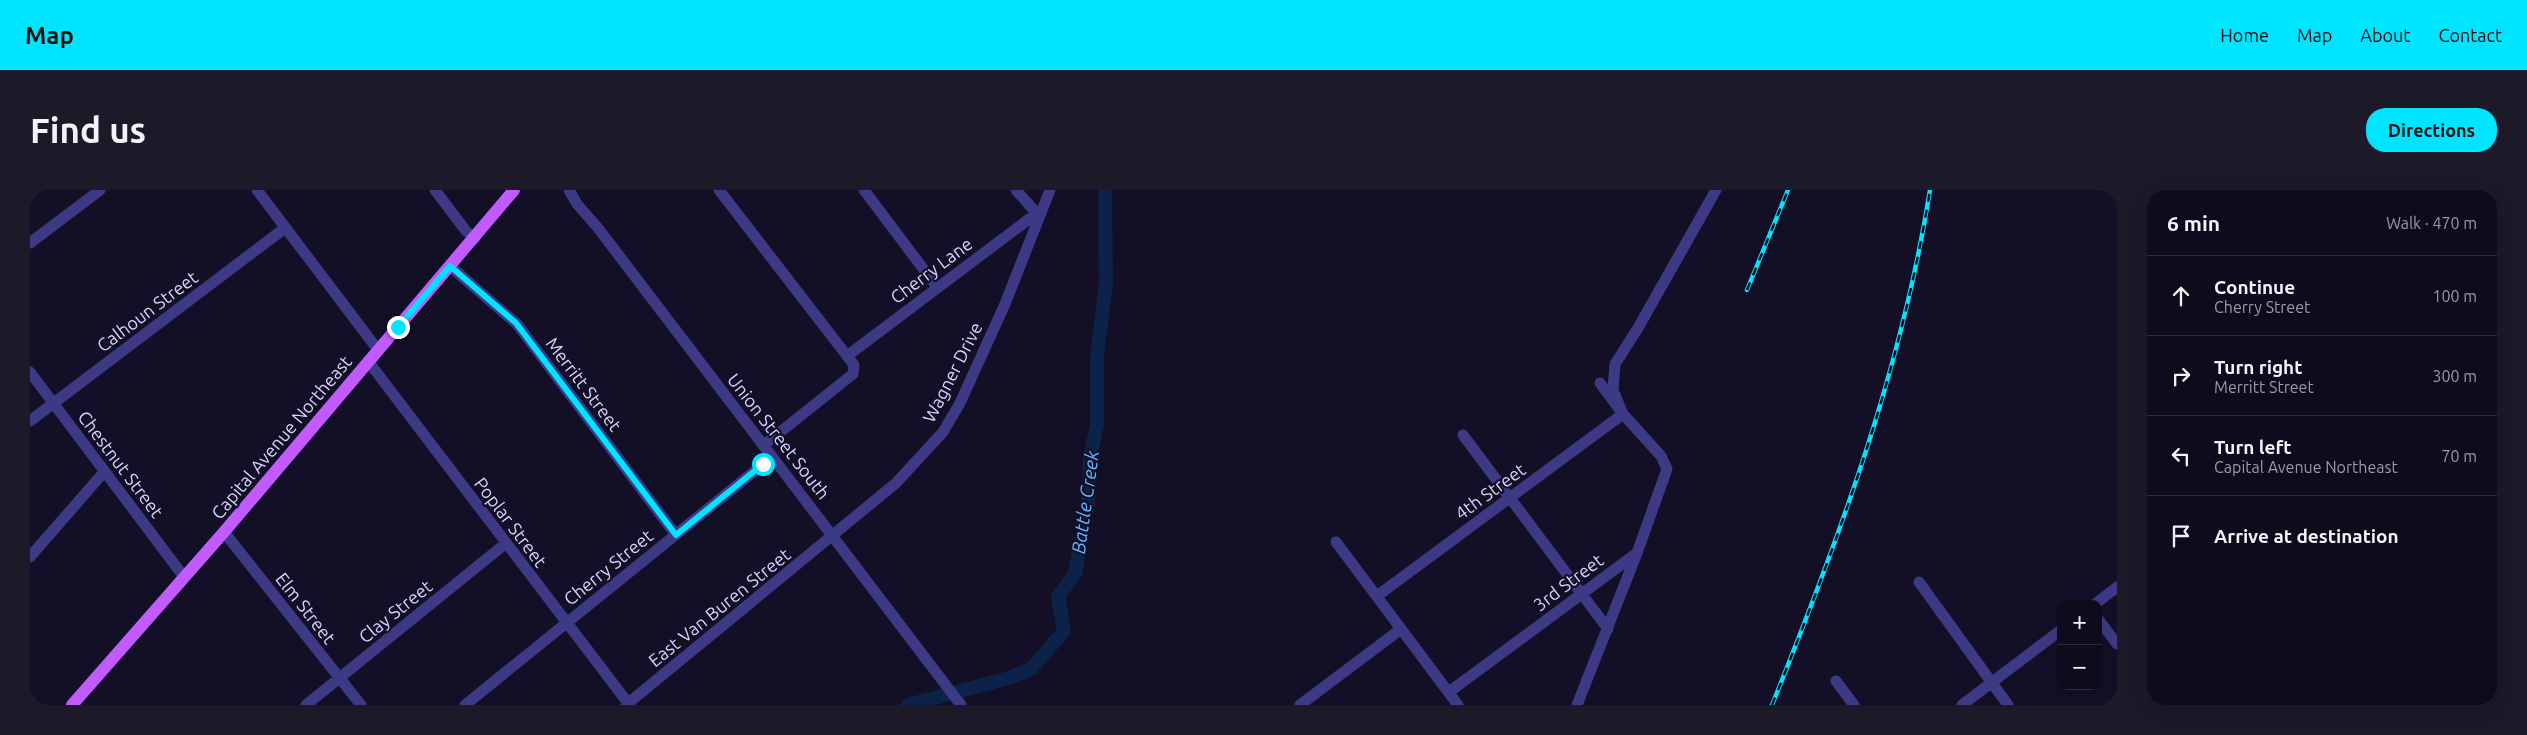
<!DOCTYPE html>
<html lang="en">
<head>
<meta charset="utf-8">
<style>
	body { margin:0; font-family:Ubuntu,sans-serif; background:#1c1929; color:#f1f3f6 }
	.controls { position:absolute; right:15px; bottom:15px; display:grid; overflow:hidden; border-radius:10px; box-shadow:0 5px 20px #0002 }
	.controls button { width:45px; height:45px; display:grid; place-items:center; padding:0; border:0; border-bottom:1px solid #2e2b3b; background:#0e0b1c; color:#f1f3f6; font:25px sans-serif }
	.stop { position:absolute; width:15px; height:15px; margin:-11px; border:4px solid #00e5ff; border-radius:50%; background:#fff }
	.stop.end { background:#00e5ff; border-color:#fff; box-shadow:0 1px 5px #0008 }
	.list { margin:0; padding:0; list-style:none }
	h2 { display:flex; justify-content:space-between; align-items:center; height:65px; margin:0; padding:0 20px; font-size:21px }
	h2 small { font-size:16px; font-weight:400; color:#9b9ba3 }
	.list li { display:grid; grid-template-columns:32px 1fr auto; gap:15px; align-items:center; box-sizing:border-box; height:80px; padding:0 20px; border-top:1px solid #2e2b3b }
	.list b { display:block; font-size:19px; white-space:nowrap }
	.list p { margin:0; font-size:16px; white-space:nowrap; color:#9b9ba3 }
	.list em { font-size:16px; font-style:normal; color:#9b9ba3 }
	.icon { flex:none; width:28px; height:28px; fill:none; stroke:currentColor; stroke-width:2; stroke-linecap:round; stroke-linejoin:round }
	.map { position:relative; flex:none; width:2087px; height:515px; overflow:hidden; border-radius:20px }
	header { display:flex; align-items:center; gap:30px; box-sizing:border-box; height:70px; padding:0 25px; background:#00e5ff; color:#111 }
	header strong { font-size:24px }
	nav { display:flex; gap:28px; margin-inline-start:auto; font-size:18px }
	.intro { display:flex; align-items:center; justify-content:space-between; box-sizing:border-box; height:120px; padding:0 30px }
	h1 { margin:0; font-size:35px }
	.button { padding:12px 22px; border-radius:20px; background:#00e5ff; color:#111; font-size:18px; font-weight:700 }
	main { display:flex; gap:30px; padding:0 30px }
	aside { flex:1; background:#0e0b1c; border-radius:20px; box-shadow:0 5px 20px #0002 }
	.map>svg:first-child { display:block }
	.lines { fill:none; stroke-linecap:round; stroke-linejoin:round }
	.river { stroke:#0c2248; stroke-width:14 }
	.minor { stroke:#3d3a85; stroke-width:11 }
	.major { stroke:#c25bff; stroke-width:12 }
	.rail-casing { stroke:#00e5ff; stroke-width:4.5 }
	.rail { stroke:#130f26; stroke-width:2.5; stroke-dasharray:8; stroke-linecap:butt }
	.route { stroke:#00e5ff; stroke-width:6 }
	.labels { text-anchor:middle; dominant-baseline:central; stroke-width:4.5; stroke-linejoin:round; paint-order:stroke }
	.street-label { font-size:18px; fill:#d9d4ff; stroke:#130f26 }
	.water-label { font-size:19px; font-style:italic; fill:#62b6ff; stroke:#130f26 }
</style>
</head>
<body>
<header>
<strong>Map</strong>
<nav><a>Home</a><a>Map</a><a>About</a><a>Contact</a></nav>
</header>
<div class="intro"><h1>Find us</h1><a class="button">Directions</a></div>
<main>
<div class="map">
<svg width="2087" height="515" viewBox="0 0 2087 515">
	<rect width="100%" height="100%" fill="#130f26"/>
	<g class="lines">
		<path class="river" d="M878 515 979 488 1001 479 1034 441 1028 407 1045 383 1059 306 1060 267 1067 236V166L1076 93 1075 0"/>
		<path class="minor" d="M227 0 348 160
			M405 0 436 41 445 48
			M539 0 547 14 568 38 931 515
			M689 0 824 175 823 184 734 255
			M834 0 907 97
			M986 0 1009 26
			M0 53 70 0
			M420 76 487 134 646 345
			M817 166 999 29 1009 26
			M338 171 598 513
			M0 182 154 387
			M0 231 255 38
			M1433 245 1578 439
			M194 342 331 515
			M1306 352 1428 515
			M0 367 74 282
			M1889 392 1978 515
			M1347 406 1593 224 1583 200 1585 174 1608 138 1686 0
			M2065 414 2087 397
			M2068 429 2087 454
			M1806 491 1824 515
			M1419 502 1607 363 1637 279 1631 266 1593 224 1570 193
			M276 515 475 354
			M435 515 742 267
			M596 515 866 293 913 242 930 213 975 114 1020 0
			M1270 515 1371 439
			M1547 515 1607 363
			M1932 515 2031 440"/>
		<path class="major" d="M42 515 194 342 484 0"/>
		<g class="rail-casing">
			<path id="rail" d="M1717 100 1758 0
				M1742 515C1810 346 1871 181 1900 0"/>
		</g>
		<use href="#rail" class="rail"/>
	</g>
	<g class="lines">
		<path class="route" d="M368 137 420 76 486 133 646 345 733 274"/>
	</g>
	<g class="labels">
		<g class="street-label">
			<text transform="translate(901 80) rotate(-37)">Cherry Lane</text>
			<text transform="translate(117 121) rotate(-37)">Calhoun Street</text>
			<text transform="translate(922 182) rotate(-63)">Wagner Drive</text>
			<text transform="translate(554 194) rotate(53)">Merritt Street</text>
			<text transform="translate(749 246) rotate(52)">Union Street South</text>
			<text transform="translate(251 247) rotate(-50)">Capital Avenue Northeast</text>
			<text transform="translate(91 274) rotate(53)">Chestnut Street</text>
			<text transform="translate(1460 301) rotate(-36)">4th Street</text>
			<text transform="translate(481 332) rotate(53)">Poplar Street</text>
			<text transform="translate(578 377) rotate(-39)">Cherry Street</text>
			<text transform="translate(1538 392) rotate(-37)">3rd Street</text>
			<text transform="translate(689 417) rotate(-39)">East Van Buren Street</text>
			<text transform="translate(276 418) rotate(52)">Elm Street</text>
			<text transform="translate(365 421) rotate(-39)">Clay Street</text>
		</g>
		<g class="water-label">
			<text transform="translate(1055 312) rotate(-82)">Battle Creek</text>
		</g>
	</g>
</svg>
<div class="controls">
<button>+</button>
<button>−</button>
</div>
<div class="stop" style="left:733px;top:274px"></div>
<div class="stop end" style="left:368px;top:137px"></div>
</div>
<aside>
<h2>6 min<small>Walk · 470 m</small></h2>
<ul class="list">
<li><svg class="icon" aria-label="ahead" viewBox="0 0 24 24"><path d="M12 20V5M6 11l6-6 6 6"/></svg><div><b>Continue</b><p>Cherry Street</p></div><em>100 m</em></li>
<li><svg class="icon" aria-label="right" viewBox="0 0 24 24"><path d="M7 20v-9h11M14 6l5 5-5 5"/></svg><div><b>Turn right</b><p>Merritt Street</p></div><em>300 m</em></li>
<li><svg class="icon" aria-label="left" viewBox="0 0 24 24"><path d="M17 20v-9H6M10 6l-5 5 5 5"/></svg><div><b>Turn left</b><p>Capital Avenue Northeast</p></div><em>70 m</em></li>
<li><svg class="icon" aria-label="arrive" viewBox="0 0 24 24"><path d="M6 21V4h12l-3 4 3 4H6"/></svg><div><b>Arrive at destination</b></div></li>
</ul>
</aside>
</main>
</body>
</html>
